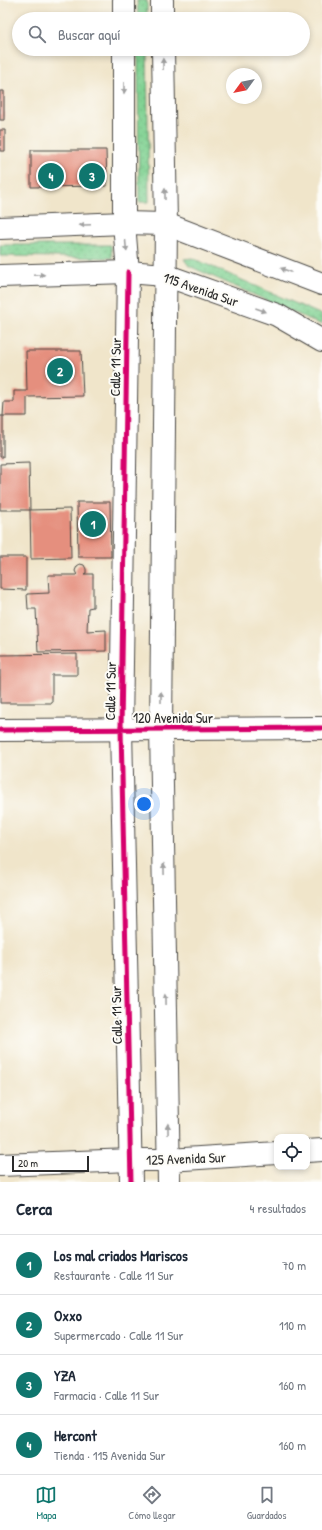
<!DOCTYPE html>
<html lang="es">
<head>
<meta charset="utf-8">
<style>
	body { margin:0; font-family:"Patrick Hand",sans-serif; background:#f6f6f7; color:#1f2937 }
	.controls { position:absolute; right:12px; bottom:12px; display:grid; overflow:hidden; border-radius:8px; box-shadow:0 2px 6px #0003 }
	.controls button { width:36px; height:36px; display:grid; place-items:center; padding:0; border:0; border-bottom:1px solid #e0e1e3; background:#fff; color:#1f2937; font:20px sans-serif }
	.compass { position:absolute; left:226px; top:68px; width:36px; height:36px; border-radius:50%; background:#fff; box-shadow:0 2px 6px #0003; rotate:237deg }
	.scale { position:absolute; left:12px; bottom:10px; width:77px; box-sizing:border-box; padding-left:4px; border:2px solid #2b2b2b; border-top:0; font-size:11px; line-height:14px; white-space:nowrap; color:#2b2b2b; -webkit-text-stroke:3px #fdfcf7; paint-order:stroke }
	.you { position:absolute; left:144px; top:804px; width:14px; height:14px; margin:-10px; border:3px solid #fff; border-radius:50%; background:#1a73e8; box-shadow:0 0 0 6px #1a73e833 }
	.badge { display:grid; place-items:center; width:26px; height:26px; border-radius:50%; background:#0f766e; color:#fff; font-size:13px; font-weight:700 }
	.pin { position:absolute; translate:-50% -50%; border:2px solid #fff; box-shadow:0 1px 4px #0006 }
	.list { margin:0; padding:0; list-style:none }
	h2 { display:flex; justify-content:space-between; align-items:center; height:52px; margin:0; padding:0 16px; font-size:17px }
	h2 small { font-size:13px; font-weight:400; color:#747a83 }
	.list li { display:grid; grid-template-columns:26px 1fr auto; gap:12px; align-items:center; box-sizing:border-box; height:60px; padding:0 16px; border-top:1px solid #e0e1e3 }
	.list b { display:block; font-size:15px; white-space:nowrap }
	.list p { margin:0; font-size:13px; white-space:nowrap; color:#747a83 }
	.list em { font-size:13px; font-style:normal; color:#747a83 }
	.icon { flex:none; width:22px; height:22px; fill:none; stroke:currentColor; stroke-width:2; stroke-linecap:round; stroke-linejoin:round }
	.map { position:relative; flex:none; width:322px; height:1182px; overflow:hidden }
	.search { position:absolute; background:#fff; box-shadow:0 2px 6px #0003; left:12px; right:12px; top:12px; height:44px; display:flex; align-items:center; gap:10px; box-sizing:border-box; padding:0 14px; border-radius:22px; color:#747a83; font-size:15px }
	.sheet { height:292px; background:#fff }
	nav { display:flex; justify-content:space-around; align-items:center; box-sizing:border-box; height:56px; border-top:1px solid #e0e1e3; background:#fff; font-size:11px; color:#747a83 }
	nav a { display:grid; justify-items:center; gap:2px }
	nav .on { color:#0f766e }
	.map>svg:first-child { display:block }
	.grass { fill:url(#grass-dots); stroke:#567e5f }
	.building { fill:#e58f7e }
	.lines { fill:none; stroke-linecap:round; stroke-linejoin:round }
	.street-casing { stroke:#494743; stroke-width:24 }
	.secondary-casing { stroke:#494743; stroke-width:24 }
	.primary-casing { stroke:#494743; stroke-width:24 }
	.street { stroke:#fff; stroke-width:22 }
	.secondary { stroke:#fff; stroke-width:22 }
	.primary { stroke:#fff; stroke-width:22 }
	.cycleway-casing { stroke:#fdfcf7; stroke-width:8 }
	.cycleway { stroke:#d6006c; stroke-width:5 }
	.oneway { fill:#a0a0a0 }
	.labels { text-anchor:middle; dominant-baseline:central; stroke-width:4; stroke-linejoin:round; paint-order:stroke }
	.street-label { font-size:14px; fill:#2b2b2b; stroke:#fdfcf7 }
</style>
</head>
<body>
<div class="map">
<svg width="322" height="1182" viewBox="0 0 322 1182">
	<defs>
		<pattern id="grass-dots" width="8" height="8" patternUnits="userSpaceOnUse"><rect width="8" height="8" fill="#81d293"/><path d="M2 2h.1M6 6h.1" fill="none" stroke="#70b47f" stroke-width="1.8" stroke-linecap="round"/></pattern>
	</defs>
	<rect width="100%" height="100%" fill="#fdfcf7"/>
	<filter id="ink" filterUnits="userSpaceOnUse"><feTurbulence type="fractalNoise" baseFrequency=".025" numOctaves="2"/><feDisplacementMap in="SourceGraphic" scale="8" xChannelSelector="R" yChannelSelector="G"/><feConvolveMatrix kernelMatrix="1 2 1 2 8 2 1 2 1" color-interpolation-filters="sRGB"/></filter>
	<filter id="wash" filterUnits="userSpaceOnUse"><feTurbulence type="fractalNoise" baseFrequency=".012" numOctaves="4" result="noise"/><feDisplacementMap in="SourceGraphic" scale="16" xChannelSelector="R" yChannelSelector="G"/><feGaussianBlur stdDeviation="0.9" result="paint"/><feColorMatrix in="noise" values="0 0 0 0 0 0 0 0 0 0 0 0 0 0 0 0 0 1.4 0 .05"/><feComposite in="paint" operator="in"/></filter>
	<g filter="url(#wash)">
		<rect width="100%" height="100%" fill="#f0e5ca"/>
		<path class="grass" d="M137 0H147V19H138Z
			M138 49H147L149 202H139Z
			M0 245H111L112 258 0 256Z
			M192 258 322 315V325L189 266 184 259Z"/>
		<g id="blocks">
			<path class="building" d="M0 91H4V120H0Z
				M0 130H5V151H0Z
				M31 150H106L107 186 31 187Z
				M26 351H81L83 396 27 397V416H3L4 402H14V391H27Z
				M0 416H3V457H0Z
				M29 463 30 510H0V464Z
				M77 502H110L111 557H78Z
				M70 509 71 558 31 559 30 510Z
				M0 557H26V590L0 589Z
				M80 564 84 565 86 569V573L84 574H93V607L88 608 87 631 106 630V651L38 652 36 609H28L27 594 49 593 48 575H77L75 571 77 566Z
				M77 654V675H52V703H0V655Z"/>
		</g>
	</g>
	<g filter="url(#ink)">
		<use href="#blocks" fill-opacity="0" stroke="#494743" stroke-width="1"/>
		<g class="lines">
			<g class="street-casing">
				<path id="street" d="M0 730 322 728"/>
			</g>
			<g class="secondary-casing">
				<path id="secondary" d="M162 0V19
					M124 19V0
					M124 49V223L128 272 121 729 131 1182
					M163 49 166 224 161 729 169 1182
					M307 1151 322 1150
					M0 1165 131 1160H169L277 1153"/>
			</g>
			<g class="primary-casing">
				<path id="primary" d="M0 228 124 223 166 224 322 284
					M0 276 128 272 165 275 277 315 322 341"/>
			</g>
			<use href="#street" class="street"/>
			<use href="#secondary" class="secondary"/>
			<use href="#primary" class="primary"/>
			<g class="cycleway-casing">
				<path id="cycleway" d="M128 272 121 729 131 1182
					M0 730 322 728"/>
			</g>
			<use href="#cycleway" class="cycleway"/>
		</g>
		<defs><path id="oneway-solid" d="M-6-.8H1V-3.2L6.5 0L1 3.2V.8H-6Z"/></defs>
		<g class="oneway">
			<use href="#oneway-solid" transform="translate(163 64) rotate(-91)"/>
			<use href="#oneway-solid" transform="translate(124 88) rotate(90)"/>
			<use href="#oneway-solid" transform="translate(165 194) rotate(-90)"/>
			<use href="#oneway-solid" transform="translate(85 225) rotate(178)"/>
			<use href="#oneway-solid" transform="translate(126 246) rotate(85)"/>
			<use href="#oneway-solid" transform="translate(286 270) rotate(-159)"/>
			<use href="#oneway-solid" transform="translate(39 275) rotate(-2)"/>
			<use href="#oneway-solid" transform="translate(261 310) rotate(20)"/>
			<use href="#oneway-solid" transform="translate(161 697) rotate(-90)"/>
			<use href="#oneway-solid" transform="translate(164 869) rotate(-91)"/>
			<use href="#oneway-solid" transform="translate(166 999) rotate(-91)"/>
			<use href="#oneway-solid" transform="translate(168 1129) rotate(-91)"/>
		</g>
	</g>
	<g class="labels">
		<g class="street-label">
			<text transform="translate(201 289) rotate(19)">115 Avenida Sur</text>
			<text transform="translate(115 367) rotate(-89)">Calle 11 Sur</text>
			<text transform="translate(110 691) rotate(-89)">Calle 11 Sur</text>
			<text x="173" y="717">120 Avenida Sur</text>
			<text transform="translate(116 1015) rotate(-91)">Calle 11 Sur</text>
			<text transform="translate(186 1158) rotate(-2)">125 Avenida Sur</text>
		</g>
	</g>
</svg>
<div class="controls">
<button><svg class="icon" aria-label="locate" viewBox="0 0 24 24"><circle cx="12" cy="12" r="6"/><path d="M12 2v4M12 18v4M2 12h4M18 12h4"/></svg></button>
</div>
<svg class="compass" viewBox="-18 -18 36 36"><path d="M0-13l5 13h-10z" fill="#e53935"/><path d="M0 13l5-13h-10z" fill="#747a83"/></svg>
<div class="scale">20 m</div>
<div class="you"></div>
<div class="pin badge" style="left:93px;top:524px">1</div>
<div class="pin badge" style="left:60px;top:371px">2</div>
<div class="pin badge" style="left:92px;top:176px">3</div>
<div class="pin badge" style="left:51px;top:176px">4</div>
<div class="search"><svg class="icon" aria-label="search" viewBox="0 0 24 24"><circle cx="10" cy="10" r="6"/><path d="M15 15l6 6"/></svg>Buscar aquí</div>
</div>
<section class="sheet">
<h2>Cerca<small>4 resultados</small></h2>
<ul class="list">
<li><span class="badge">1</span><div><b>Los mal criados Mariscos</b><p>Restaurante · Calle 11 Sur</p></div><em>70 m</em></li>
<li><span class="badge">2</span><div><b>Oxxo</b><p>Supermercado · Calle 11 Sur</p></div><em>110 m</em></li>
<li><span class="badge">3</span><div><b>YZA</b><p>Farmacia · Calle 11 Sur</p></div><em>160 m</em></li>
<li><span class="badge">4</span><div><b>Hercont</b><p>Tienda · 115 Avenida Sur</p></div><em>160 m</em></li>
</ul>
</section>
<nav>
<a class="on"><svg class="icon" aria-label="map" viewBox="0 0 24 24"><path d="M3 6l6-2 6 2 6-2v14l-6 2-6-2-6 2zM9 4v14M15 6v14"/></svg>Mapa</a>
<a><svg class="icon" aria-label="directions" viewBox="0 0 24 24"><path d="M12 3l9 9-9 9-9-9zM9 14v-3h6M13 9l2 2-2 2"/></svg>Cómo llegar</a>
<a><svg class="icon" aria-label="saved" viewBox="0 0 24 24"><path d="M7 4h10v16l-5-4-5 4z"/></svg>Guardados</a>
</nav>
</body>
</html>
